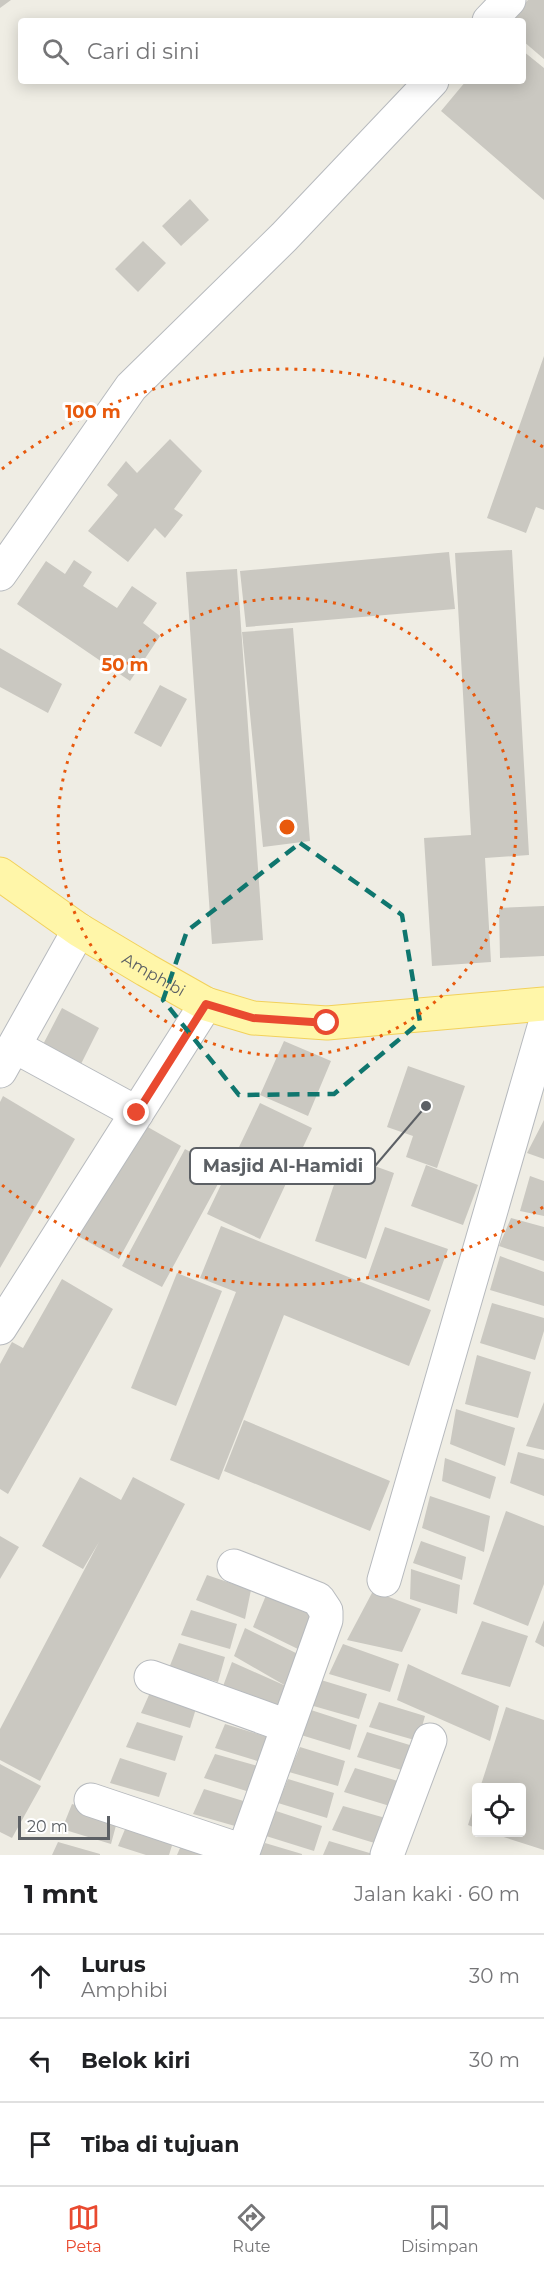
<!DOCTYPE html>
<html lang="id">
<head>
<meta charset="utf-8">
<style>
	body { margin:0; font-family:Montserrat,sans-serif; background:#f6f6f6; color:#202124 }
	.controls { position:absolute; right:18px; bottom:18px; display:grid; overflow:hidden; border-radius:6px; box-shadow:0 3px 15px #0003 }
	.controls button { width:54px; height:54px; display:grid; place-items:center; padding:0; border:0; border-bottom:2px solid #e0e0e0; background:#fff; color:#202124; font:30px sans-serif }
	.scale { position:absolute; left:18px; bottom:15px; width:92px; box-sizing:border-box; padding-left:6px; border:3px solid #5c6065; border-top:0; font-size:16px; line-height:21px; white-space:nowrap; color:#5c6065; -webkit-text-stroke:4px #fff; paint-order:stroke }
	.stop { position:absolute; width:18px; height:18px; margin:-14px; border:4px solid #e94a30; border-radius:50%; background:#fff }
	.stop.end { background:#e94a30; border-color:#fff; box-shadow:0 2px 6px #0008 }
	.list { margin:0; padding:0; list-style:none }
	h2 { display:flex; justify-content:space-between; align-items:center; height:78px; margin:0; padding:0 24px; font-size:26px }
	h2 small { font-size:20px; font-weight:400; color:#757577 }
	.list li { display:grid; grid-template-columns:39px 1fr auto; gap:18px; align-items:center; box-sizing:border-box; height:84px; padding:0 24px; border-top:2px solid #e0e0e0 }
	.list b { display:block; font-size:22px; white-space:nowrap }
	.list p { margin:0; font-size:20px; white-space:nowrap; color:#757577 }
	.list em { font-size:20px; font-style:normal; color:#757577 }
	.icon { flex:none; width:33px; height:33px; fill:none; stroke:currentColor; stroke-width:2; stroke-linecap:round; stroke-linejoin:round }
	.map { position:relative; flex:none; width:544px; height:1855px; overflow:hidden }
	.search { position:absolute; background:#fff; box-shadow:0 3px 15px #0003; left:18px; right:18px; top:18px; height:66px; display:flex; align-items:center; gap:15px; box-sizing:border-box; padding:0 21px; border-radius:6px; color:#757577; font-size:22px }
	.sheet { height:330px; background:#fff }
	nav { display:flex; justify-content:space-around; align-items:center; box-sizing:border-box; height:84px; border-top:2px solid #e0e0e0; background:#fff; font-size:16px; color:#757577 }
	nav a { display:grid; justify-items:center; gap:3px }
	nav .on { color:#e94a30 }
	.map>svg:first-child { display:block }
	.building { fill:#cac8c1 }
	.lines { fill:none; stroke-linecap:round; stroke-linejoin:round }
	.minor-casing { stroke:#b7babe; stroke-width:35 }
	.major-casing { stroke:#f2d15b; stroke-width:35 }
	.minor { stroke:#fff; stroke-width:33 }
	.major { stroke:#fff6a9; stroke-width:33 }
	.route { stroke:#e94a30; stroke-width:8 }
	.marked { fill:none; stroke:#0f766e; stroke-width:4.5; stroke-dasharray:12 8; stroke-linejoin:round }
	.ring { fill:none; stroke:#e8590c; stroke-width:3; stroke-dasharray:3 6 }
	.labels { text-anchor:middle; dominant-baseline:central; stroke-width:6; stroke-linejoin:round; paint-order:stroke }
	.street-label { font-size:16px; fill:#5c6065; stroke:#fff }
	.centre { fill:#e8590c; stroke:#fff; stroke-width:3 }
	.ring-label { font-size:18px; text-anchor:middle; font-weight:bold; fill:#e8590c; stroke:#fff; stroke-width:6; stroke-linejoin:round; paint-order:stroke }
	.leader { fill:none; stroke:#5c6065; stroke-width:2 }
	.callout-dot { fill:#5c6065; stroke:#fff; stroke-width:2 }
	.callout { fill:#fff; stroke:#5c6065; stroke-width:2 }
	.callout-label { font-size:18px; text-anchor:middle; font-weight:bold; fill:#5c6065 }
</style>
</head>
<body>
<div class="map">
<svg width="544" height="1855" viewBox="0 0 544 1855">
	<rect width="100%" height="100%" fill="#efede4"/>
	<path class="building" d="M0 0H11L0 8Z
		M528 0H544V59L523 41V21H508Z
		M523 51 544 68V200L441 111 466 81H523Z
		M190 199 209 220 181 246 162 226Z
		M143 241 166 263 138 292 115 269Z
		M544 356V510L536 507 526 533 487 518Z
		M170 439 202 471 174 509 183 515 165 538 155 528 128 562 88 531 118 495 107 485 126 461 137 473Z
		M512 550 529 855 485 858 491 962 432 966 424 838 471 835 455 553Z
		M449 552 455 609 246 627 240 571Z
		M74 560 92 572 83 586 117 608 132 586 157 603 143 623 160 636 130 681 17 604 46 561 65 574Z
		M237 569 263 940 212 944 186 572Z
		M293 628 310 841 263 847 242 632Z
		M0 648 62 684 48 713 0 687Z
		M160 685 187 699 161 747 134 733Z
		M544 906V956L500 958 499 908Z
		M62 1008 99 1028 75 1076 37 1056Z
		M284 1041 331 1061 308 1116 260 1095Z
		M408 1066 465 1086 437 1168 406 1157 413 1136 387 1127Z
		M3 1096 75 1139 0 1268V1102Z
		M260 1103 312 1128 260 1239 207 1214Z
		M544 1120V1159L527 1153Z
		M139 1122 181 1146 119 1259 76 1235Z
		M185 1149 225 1171 162 1287 122 1266Z
		M344 1155 394 1173 366 1259 315 1241Z
		M426 1165 478 1185 463 1225 411 1206Z
		M530 1176 544 1181V1216L520 1211Z
		M511 1218 544 1227V1261L499 1246Z
		M221 1226 431 1310 409 1366 284 1315 219 1480 170 1460 236 1292 200 1278Z
		M385 1227 448 1249 429 1301 367 1278Z
		M500 1256 544 1272V1306L490 1290Z
		M177 1273 222 1291 176 1406 131 1388Z
		M62 1279 113 1309 8 1494 0 1489V1364L12 1342 23 1348Z
		M492 1303 544 1318V1331L535 1360 480 1343Z
		M477 1355 531 1372 518 1418 465 1404Z
		M544 1402V1450L526 1446Z
		M456 1409 515 1428 505 1466 450 1444Z
		M244 1420 390 1481 370 1531 224 1471Z
		M518 1452 544 1459V1496L510 1483Z
		M445 1458 496 1477 490 1499 442 1481Z
		M80 1477 121 1500 133 1477 185 1504 40 1781 0 1760V1729L99 1542 83 1569 42 1546Z
		M430 1496 490 1516 484 1552 422 1528Z
		M506 1511 544 1526V1584L528 1626 473 1604Z
		M0 1536 19 1547 0 1579Z
		M421 1541 466 1557 462 1580 413 1563Z
		M411 1569 460 1585 457 1614 410 1599Z
		M207 1575 251 1590 245 1619 196 1600Z
		M269 1588 316 1611 302 1651 253 1627Z
		M373 1591 421 1609 402 1652 347 1640Z
		M191 1610 237 1624 230 1649 181 1635Z
		M544 1620V1647L535 1642Z
		M482 1621 528 1636 510 1687 461 1674Z
		M245 1628 300 1655 277 1711 222 1689 232 1662 286 1686 234 1656Z
		M179 1643 225 1657 218 1682 169 1668Z
		M343 1644 399 1664 390 1692 329 1674Z
		M408 1664 499 1706 490 1741 397 1700Z
		M321 1680 367 1694 359 1719 310 1705Z
		M152 1688 198 1702 190 1728 141 1713Z
		M379 1702 425 1716 418 1741 369 1727Z
		M506 1707 544 1720V1850L491 1833 522 1832V1788H480Z
		M311 1710 357 1725 350 1750 301 1735Z
		M137 1722 183 1736 175 1761 126 1747Z
		M225 1724 271 1738 264 1763 215 1748Z
		M367 1732 413 1746 405 1771 357 1757Z
		M300 1747 345 1761 338 1786 289 1772Z
		M215 1754 261 1767 253 1793 204 1778Z
		M120 1758 167 1773 159 1797 110 1783Z
		M0 1764 41 1786 12 1838 0 1832Z
		M355 1768 401 1782 393 1807 344 1792Z
		M288 1779 334 1793 327 1818 278 1803Z
		M204 1789 250 1803 242 1828 193 1814Z
		M476 1800V1828L468 1825Z
		M72 1804 118 1818 111 1844 62 1829Z
		M343 1806 389 1819 381 1845 332 1830Z
		M276 1811 322 1826 314 1851 266 1836Z
		M128 1822 175 1836 169 1855H146L118 1846Z
		M183 1841 228 1855H177Z
		M329 1841 373 1854V1855H323Z
		M58 1842 100 1854V1855H52Z
		M265 1843 302 1854V1855H259Z"/>
	<g class="lines">
		<g class="minor-casing">
			<path id="minor" d="M489 21 509 0
				M0 574 131 387 284 237 432 81
				M14 1046 137 1113
				M0 1071 79 930
				M0 1328 206 1004
				M234 1566 318 1599 326 1611V1620L242 1855
				M384 1580 544 1027
				M151 1677 287 1726
				M91 1800 243 1851
				M387 1855 430 1740"/>
		</g>
		<g class="major-casing">
			<g id="major">
				<path id="s1" d="M0 874 79 930 146 970 206 1004 253 1018 327 1023 544 1004"/>
			</g>
		</g>
		<use href="#minor" class="minor"/>
		<use href="#major" class="major"/>
	</g>
	<g class="lines">
		<path class="route" d="M137 1113 206 1004 253 1018 327 1023"/>
	</g>
	<path class="marked" d="M300 843 402 915 420 1022 334 1094 239 1095 163 1000 187 931Z"/>
	<g class="ring">
		<circle cx="287" cy="827" r="229"/>
		<path d="M543 1207A458 458 0 0 1 2 1185M2 469A458 458 0 0 1 543 447"/>
	</g>
	<g class="labels">
		<g class="street-label">
			<text stroke="none"><textPath href="#s1" startOffset="184">Amphibi</textPath></text>
		</g>
	</g>
	<circle cx="287" cy="827" r="9" class="centre"/>
	<g class="ring-label">
		<text x="93" y="418">100 m</text>
		<text x="125" y="671">50 m</text>
	</g>
	<path class="leader" d="M426 1106L375 1166"/>
	<circle class="callout-dot" cx="426" cy="1106" r="6"/>
	<rect class="callout" x="190" y="1148" width="185" height="36" rx="6"/>
	<g class="callout-label">
		<text x="283" y="1172">Masjid Al-Hamidi</text>
	</g>
</svg>
<div class="controls">
<button><svg class="icon" aria-label="locate" viewBox="0 0 24 24"><circle cx="12" cy="12" r="6"/><path d="M12 2v4M12 18v4M2 12h4M18 12h4"/></svg></button>
</div>
<div class="scale">20 m</div>
<div class="stop" style="left:327px;top:1023px"></div>
<div class="stop end" style="left:137px;top:1113px"></div>
<div class="search"><svg class="icon" aria-label="search" viewBox="0 0 24 24"><circle cx="10" cy="10" r="6"/><path d="M15 15l6 6"/></svg>Cari di sini</div>
</div>
<section class="sheet">
<h2>1 mnt<small>Jalan kaki · 60 m</small></h2>
<ul class="list">
<li><svg class="icon" aria-label="ahead" viewBox="0 0 24 24"><path d="M12 20V5M6 11l6-6 6 6"/></svg><div><b>Lurus</b><p>Amphibi</p></div><em>30 m</em></li>
<li><svg class="icon" aria-label="left" viewBox="0 0 24 24"><path d="M17 20v-9H6M10 6l-5 5 5 5"/></svg><div><b>Belok kiri</b></div><em>30 m</em></li>
<li><svg class="icon" aria-label="arrive" viewBox="0 0 24 24"><path d="M6 21V4h12l-3 4 3 4H6"/></svg><div><b>Tiba di tujuan</b></div></li>
</ul>
</section>
<nav>
<a class="on"><svg class="icon" aria-label="map" viewBox="0 0 24 24"><path d="M3 6l6-2 6 2 6-2v14l-6 2-6-2-6 2zM9 4v14M15 6v14"/></svg>Peta</a>
<a><svg class="icon" aria-label="directions" viewBox="0 0 24 24"><path d="M12 3l9 9-9 9-9-9zM9 14v-3h6M13 9l2 2-2 2"/></svg>Rute</a>
<a><svg class="icon" aria-label="saved" viewBox="0 0 24 24"><path d="M7 4h10v16l-5-4-5 4z"/></svg>Disimpan</a>
</nav>
</body>
</html>
